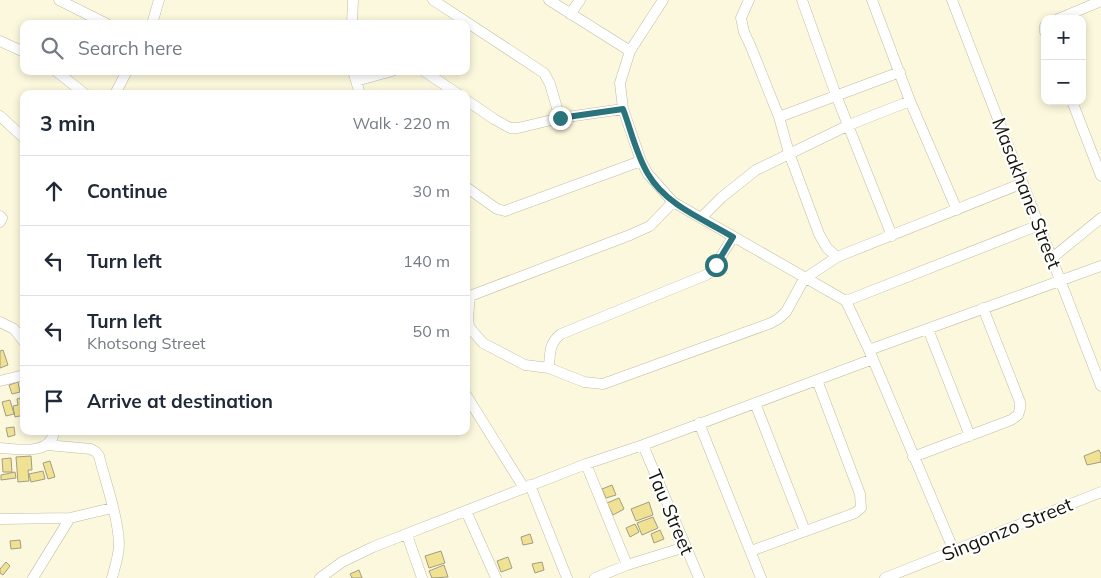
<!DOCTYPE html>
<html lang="en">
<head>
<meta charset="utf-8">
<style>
	body { margin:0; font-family:Mulish,sans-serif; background:#f6f6f7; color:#1f2937 }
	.controls { position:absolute; right:15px; top:15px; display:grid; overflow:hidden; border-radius:10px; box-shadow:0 2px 8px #0003 }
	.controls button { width:45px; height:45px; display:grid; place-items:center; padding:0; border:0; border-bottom:1px solid #e0e1e3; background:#fff; color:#1f2937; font:25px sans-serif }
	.stop { position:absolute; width:15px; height:15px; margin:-11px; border:4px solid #2a737b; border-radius:50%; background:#fff }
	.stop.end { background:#2a737b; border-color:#fff; box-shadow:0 1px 5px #0008 }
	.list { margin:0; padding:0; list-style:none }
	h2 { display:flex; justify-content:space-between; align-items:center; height:65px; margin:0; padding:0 20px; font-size:21px }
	h2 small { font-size:16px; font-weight:400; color:#747a83 }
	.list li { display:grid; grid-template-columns:32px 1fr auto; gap:15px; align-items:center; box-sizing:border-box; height:70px; padding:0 20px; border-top:1px solid #e0e1e3 }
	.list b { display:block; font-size:19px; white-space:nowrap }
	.list p { margin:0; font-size:16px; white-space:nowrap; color:#747a83 }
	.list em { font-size:16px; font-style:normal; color:#747a83 }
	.icon { flex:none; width:28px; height:28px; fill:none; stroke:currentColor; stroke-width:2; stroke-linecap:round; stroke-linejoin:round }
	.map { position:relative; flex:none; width:1101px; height:578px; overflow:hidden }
	.search { position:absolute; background:#fff; box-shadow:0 2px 8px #0003; left:20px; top:20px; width:450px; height:55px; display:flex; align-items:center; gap:12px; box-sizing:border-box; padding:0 18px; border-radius:10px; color:#747a83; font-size:19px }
	.panel { position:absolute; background:#fff; box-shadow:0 2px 8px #0003; left:20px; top:90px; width:450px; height:345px; border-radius:10px }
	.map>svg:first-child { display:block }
	.building { fill:#f1e293; stroke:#a19d84 }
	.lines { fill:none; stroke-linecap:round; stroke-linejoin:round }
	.minor-casing { stroke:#c0bca2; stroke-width:11 }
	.minor { stroke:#fff; stroke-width:10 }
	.route { stroke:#2a737b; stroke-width:6 }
	.labels { text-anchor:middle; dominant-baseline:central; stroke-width:4.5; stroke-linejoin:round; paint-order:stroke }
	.street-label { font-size:19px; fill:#15140a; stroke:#fff }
</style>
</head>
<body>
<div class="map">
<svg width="1101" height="578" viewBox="0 0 1101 578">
	<rect width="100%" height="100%" fill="#fcf8dd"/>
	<path class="building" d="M3 350 8 365 0 368V351Z
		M18 382 20 392 12 394 9 385Z
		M20 398 21 403H24V415L15 417 13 406 18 405 17 399Z
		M10 400 14 414 6 416 2 402Z
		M14 427 15 435 8 437 6 428Z
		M1099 450 1101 454V462L1087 465 1084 456Z
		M31 456 32 470H28L29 481 18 482 16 457Z
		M11 458 12 472H3L2 459Z
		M50 461 55 477 48 479 43 463Z
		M43 471 45 479 31 482 29 474Z
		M15 472 16 478 1 480V475Z
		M612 485 616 495 606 498 602 489Z
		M619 498 624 509 613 515 607 503Z
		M649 502 653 515 636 521 631 509Z
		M653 517 658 528 642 535 637 523Z
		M635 524 639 532 630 537 626 528Z
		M660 530 664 539 654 543 651 534Z
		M530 534 533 543 523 545 521 537Z
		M20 540 21 548 11 549 10 541Z
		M441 551 445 563 429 568 425 556Z
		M508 557 512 568 501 572 497 561Z
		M6 562 10 566 3 575 0 573V569Z
		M542 562 544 570 535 573 532 564Z
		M444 565 448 577 432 578 429 571Z
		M359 570 362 578H352L350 574Z"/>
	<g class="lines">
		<g class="minor-casing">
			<path id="minor" d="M59 0 107 24
				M433 0 544 73 550 84 560 118
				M549 0 630 51
				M663 0 630 51 620 83 623 109 641 161 648 174 673 202 846 301 869 350 954 551
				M749 0 741 18 744 32 751 47 779 117 789 153 819 234 827 248 837 257
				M802 0 836 95 892 236
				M872 0 910 101 957 210
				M952 0 1101 386
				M570 14 580 0
				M1058 19 1101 1
				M152 24 159 0
				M352 24 353 0
				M1045 26V32
				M0 41 24 52
				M56 71 85 94
				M353 71 360 94
				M424 71 458 94
				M356 81 392 71
				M115 94 127 71
				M466 100 494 119 510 128H518L560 118 623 109
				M1072 101 1101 176
				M0 116 24 138
				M779 117 900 72
				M466 187 497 209 505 211 641 161
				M0 216 2 218 0 222
				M701 218 722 197 756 170 849 125 910 101
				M1052 258 1101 218
				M470 296 468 317 469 327 483 343 525 365 549 368 584 382 603 384 771 323 778 319 786 312 804 279 837 257 1023 183
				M470 296 630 235 650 226 673 202
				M846 301 1039 225
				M0 322 14 329 24 342
				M928 329 970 436
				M869 350 1101 266
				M549 368C550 353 549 343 561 334L706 275 712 271 733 237
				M0 381 24 375
				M466 395 524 488
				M755 403 805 531
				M699 423 761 578
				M47 445 91 449 96 452 99 456C106 484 118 516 119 544 119 555 115 567 112 578
				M643 445 699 578
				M0 448C17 449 52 456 54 431
				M913 457 1011 420 1018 415 1020 409V402L983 308
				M586 464 627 565
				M530 485 567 578
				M466 511 496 578
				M0 519 70 518 112 508
				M407 535 422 578
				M751 551 855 513 861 508 860 494 817 380
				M33 578 70 518
				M320 578 342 562 373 547 586 464 643 445 873 359
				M595 578 627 565 685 547
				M885 578 1101 492"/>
		</g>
		<use href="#minor" class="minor"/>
	</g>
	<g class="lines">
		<path class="route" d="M560 118 623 109C631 130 636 154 648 174 666 205 703 219 733 237L716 265"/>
	</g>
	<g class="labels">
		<g class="street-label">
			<text transform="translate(1027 193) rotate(69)">Masakhane Street</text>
			<text transform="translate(671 512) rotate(67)">Tau Street</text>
			<text transform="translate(1007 529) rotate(-22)">Singonzo Street</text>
		</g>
	</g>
</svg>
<div class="controls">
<button>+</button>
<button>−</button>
</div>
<div class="stop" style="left:716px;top:265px"></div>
<div class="stop end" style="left:560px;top:118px"></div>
<div class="search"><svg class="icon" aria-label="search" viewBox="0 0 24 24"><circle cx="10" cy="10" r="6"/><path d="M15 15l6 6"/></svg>Search here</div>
<section class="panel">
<h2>3 min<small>Walk · 220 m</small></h2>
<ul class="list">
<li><svg class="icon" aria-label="ahead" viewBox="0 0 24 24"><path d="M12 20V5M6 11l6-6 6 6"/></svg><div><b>Continue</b></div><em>30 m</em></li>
<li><svg class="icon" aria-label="left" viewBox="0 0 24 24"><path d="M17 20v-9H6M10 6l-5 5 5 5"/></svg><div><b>Turn left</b></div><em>140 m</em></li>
<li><svg class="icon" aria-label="left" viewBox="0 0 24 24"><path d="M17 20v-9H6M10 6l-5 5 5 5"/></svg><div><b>Turn left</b><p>Khotsong Street</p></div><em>50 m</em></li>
<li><svg class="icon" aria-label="arrive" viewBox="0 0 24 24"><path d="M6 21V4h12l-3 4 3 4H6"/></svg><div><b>Arrive at destination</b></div></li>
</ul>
</section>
</div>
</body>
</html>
